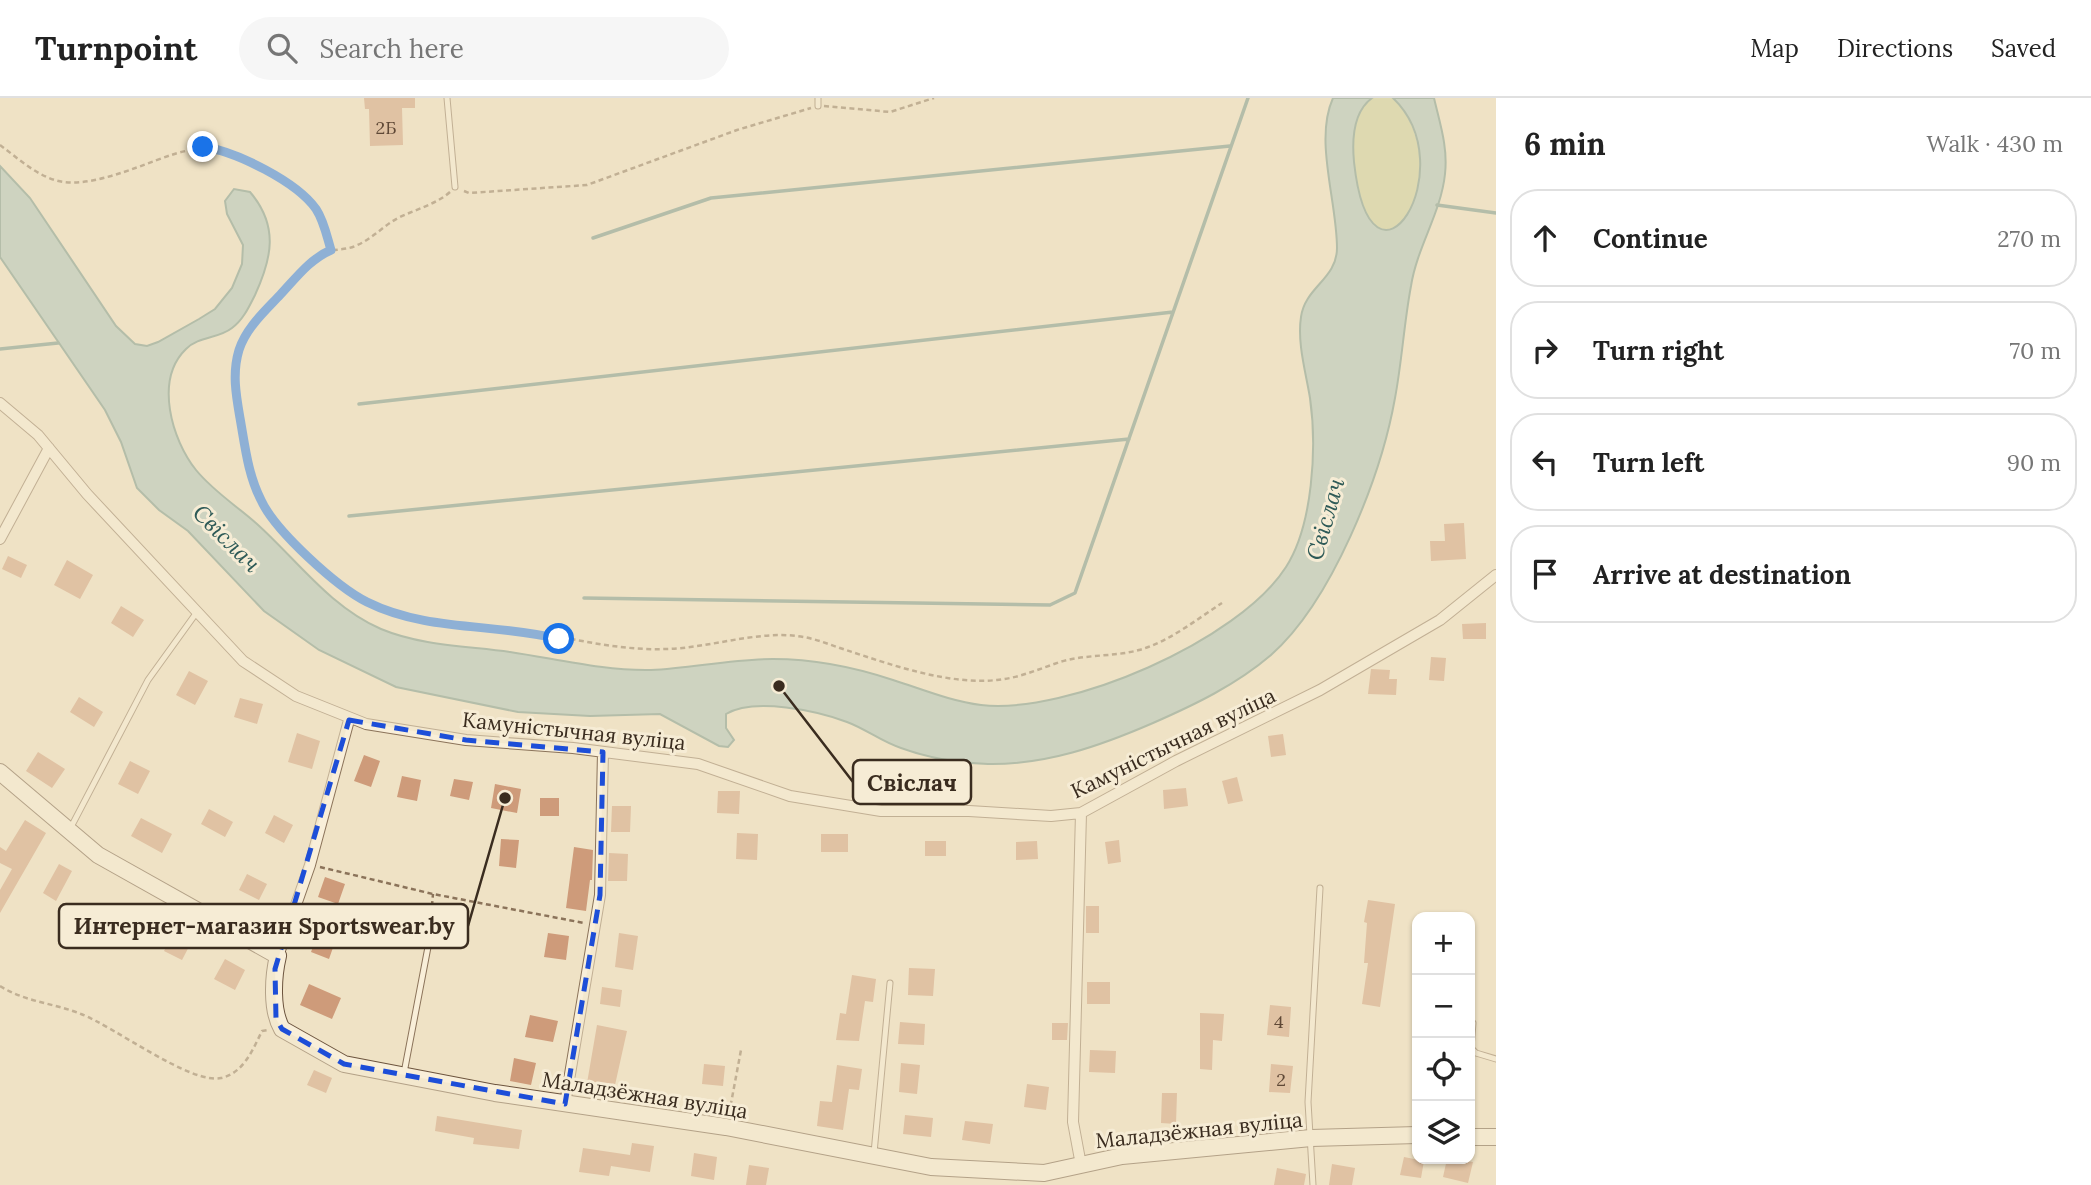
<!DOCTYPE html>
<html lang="en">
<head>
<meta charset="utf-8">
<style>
	body { margin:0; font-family:Lora,serif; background:#f6f6f6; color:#222 }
	.controls { position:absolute; right:21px; bottom:21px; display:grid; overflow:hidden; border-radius:14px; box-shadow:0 2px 5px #0004 }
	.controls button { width:63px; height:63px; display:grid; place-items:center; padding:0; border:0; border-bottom:2px solid #e0e0e0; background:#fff; color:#222; font:35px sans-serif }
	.stop { position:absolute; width:21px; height:21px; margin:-16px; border:5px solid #1a73e8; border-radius:50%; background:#fff }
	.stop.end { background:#1a73e8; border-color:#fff; box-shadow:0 2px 7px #0008 }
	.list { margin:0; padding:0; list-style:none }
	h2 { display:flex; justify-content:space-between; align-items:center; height:91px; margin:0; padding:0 28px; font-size:30px }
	h2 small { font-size:23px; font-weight:400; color:#767676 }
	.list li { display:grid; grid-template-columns:46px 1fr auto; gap:21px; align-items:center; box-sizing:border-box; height:98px; margin:0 14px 14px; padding:0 14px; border:2px solid #e0e0e0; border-radius:28px }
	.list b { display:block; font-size:26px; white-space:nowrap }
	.list em { font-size:23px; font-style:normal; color:#767676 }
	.icon { flex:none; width:38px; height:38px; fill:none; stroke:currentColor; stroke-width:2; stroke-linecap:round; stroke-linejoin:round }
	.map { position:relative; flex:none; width:1496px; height:1087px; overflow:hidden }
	header { display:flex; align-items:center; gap:42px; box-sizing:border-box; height:98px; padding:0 35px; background:#fff; border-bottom:2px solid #e0e0e0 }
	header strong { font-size:33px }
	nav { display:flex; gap:38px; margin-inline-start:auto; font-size:24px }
	.search { width:490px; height:63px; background:#f6f6f6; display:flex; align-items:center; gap:18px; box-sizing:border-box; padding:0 24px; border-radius:38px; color:#767676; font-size:26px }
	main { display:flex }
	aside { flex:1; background:#fff }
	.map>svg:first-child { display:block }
	.green { fill:#c9ce98 }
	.water { fill:#a7c2ba; stroke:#6d9187; stroke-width:2 }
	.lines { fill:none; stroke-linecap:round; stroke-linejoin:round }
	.stream { stroke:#6d9187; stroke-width:3.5 }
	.building { fill:#ce9b7a }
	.lane-casing { stroke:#8b735a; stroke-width:7 }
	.street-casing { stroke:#8b735a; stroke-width:12 }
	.secondary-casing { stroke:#6c543e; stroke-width:18 }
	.path { stroke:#8b735a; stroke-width:2.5; stroke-dasharray:5 3.5; stroke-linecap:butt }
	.lane { stroke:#f9efd9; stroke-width:5 }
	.street { stroke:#f9efd9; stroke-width:10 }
	.secondary { stroke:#f9efd9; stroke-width:16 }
	.route { stroke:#1a73e8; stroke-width:9 }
	.marked { fill:none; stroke:#1d4ed8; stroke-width:5; stroke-dasharray:14 9; stroke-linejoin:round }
	.labels { text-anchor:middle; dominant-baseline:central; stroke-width:6; stroke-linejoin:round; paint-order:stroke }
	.number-label { font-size:18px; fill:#5f4836 }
	.street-label { font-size:21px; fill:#3a2c1f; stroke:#f6ecd5 }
	.water-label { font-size:23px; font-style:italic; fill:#2e5a57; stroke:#f6ecd5 }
	.leader { fill:none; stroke:#3a2c1f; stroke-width:2.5 }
	.callout-dot { fill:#3a2c1f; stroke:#f6ecd5; stroke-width:2.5 }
	.callout { fill:#f6ecd5; stroke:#3a2c1f; stroke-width:2.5 }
	.callout-label { font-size:23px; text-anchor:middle; font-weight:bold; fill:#3a2c1f }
</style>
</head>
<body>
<header>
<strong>Turnpoint</strong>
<div class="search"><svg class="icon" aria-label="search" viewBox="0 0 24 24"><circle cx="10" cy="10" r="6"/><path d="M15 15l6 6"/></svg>Search here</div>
<nav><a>Map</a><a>Directions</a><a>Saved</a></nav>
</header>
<main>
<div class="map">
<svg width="1496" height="1087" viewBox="0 0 1496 1087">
	<rect width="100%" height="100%" fill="#efe2c5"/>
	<path class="green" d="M1372 0H1393C1421 27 1429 81 1411 115 1407 123 1399 130 1391 131 1358 137 1357 86 1354 64 1352 43 1353 14 1372 0Z"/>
	<path class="water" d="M1333 0H1372C1353 14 1352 43 1354 64 1371 219 1466 70 1393 0H1434C1440 26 1448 49 1445 76 1441 115 1417 149 1411 188 1404 225 1402 263 1395 300 1381 379 1332 503 1271 557 1236 587 1194 607 1153 625 1100 648 1046 667 988 666 958 665 928 660 901 650 882 644 866 631 847 624 818 613 754 599 726 616V630L734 642 728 649 719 648 660 616 590 618 518 614 396 589 319 552 264 513 188 433 159 412 137 390 121 344 105 312 0 159V68L30 100 116 228 135 246 147 248 158 244 199 221 215 211 232 190 242 166 243 147 227 116 225 103 234 91 250 94C279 128 272 160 255 197 249 209 243 222 232 230 218 241 199 238 186 251 154 282 172 342 196 372 214 394 237 408 257 426 297 462 330 509 381 531 422 548 467 548 510 554 557 561 604 573 651 572 692 570 732 561 773 561 814 561 854 569 893 582 922 591 950 603 981 607 1067 617 1239 543 1286 469 1313 427 1317 349 1310 300 1306 275 1297 245 1301 219 1305 189 1337 181 1337 150 1337 103 1314 42 1333 0Z"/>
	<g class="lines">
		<path class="stream" d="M1437 107 1496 115
			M593 140 711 100 1230 48
			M0 251 58 245
			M359 306 1173 214
			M349 418 1129 341
			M584 500 1050 507 1075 495 1248 0"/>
	</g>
	<path class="building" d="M364 0H415V10H402L403 47 370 48 369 11H365Z
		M1464 425 1466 461 1431 463 1430 443H1445L1444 426Z
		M8 458 27 467 21 480 2 471Z
		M67 462 93 477 80 501 54 487Z
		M121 508 144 522 133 539 111 525Z
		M1486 525V541H1463L1462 526Z
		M1431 559 1446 560 1444 583 1429 582Z
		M1371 571 1390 572 1389 581H1397L1396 597 1368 596Z
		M189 573 208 583 195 607 176 597Z
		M79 599 103 614 94 629 70 614Z
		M240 600 263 606 257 626 234 619Z
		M297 635 320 643 312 671 288 664Z
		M1283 636 1286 657 1271 659 1268 638Z
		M38 654 65 671 52 690 26 673Z
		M364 657 380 663 371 689 354 683Z
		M130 663 150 673 138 696 118 686Z
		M402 678 421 682 417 703 397 699Z
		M1237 679 1243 703 1228 706 1222 683Z
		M454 681 473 684 469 702 450 698Z
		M495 686 521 691 517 715 491 710Z
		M1186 690 1188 708 1164 711 1163 692Z
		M718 693H740L739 716 717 715Z
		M540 700H559V718H540Z
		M612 708H631L630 734H611Z
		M209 711 233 724 225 739 201 726Z
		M274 717 293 727 284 745 265 735Z
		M141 720 172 736 162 755 131 738Z
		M25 722 46 735 0 815V792L12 771 0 765V749L6 753Z
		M737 735 758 736 757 762 736 761Z
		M821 736H848V754H821Z
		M501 741 519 742 516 770 499 768Z
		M1119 742 1121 764 1108 766 1105 744Z
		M925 743H946V758H925Z
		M1037 743 1038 761 1016 762V744Z
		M574 749 593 752 592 782H590L586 813 566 810Z
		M609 755 628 756 627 783H608Z
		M59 766 72 773 56 803 43 795Z
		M247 776 267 786 259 802 239 792Z
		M325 779 345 786 338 806 318 799Z
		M1368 802 1395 806 1380 909 1362 906 1368 865H1364L1367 825 1364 824Z
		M1086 808H1099V835H1086Z
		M175 832 193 841 182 862 164 853Z
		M318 835 336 841 329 861 311 854Z
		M548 835 569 838 566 862 544 859Z
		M619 835 638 838 633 872 615 869Z
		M225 861 245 872 235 892 214 881Z
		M909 870 935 871 933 898 908 897Z
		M852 877 876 881 873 904 865 903 859 943 836 942 840 915 846 916Z
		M1087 884H1110V906H1087Z
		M309 886 341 900 332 921 300 907Z
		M602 889 622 892 620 909 600 906Z
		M1270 907 1291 909 1289 939 1267 937Z
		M1200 915 1224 916 1222 943 1213 942 1212 972 1200 971Z
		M530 917 558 923 553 944 525 939Z
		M900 924 925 926 924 947 898 946Z
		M1052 925H1068L1067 942H1052Z
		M597 927 627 933 613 996 586 991Z
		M1090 952 1116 953 1115 975 1089 974Z
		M514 960 536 965 531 987 510 983Z
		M901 965 920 967 917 996 899 994Z
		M704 966 725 968 723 988 702 986Z
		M1271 966 1293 968 1290 995 1269 994Z
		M837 967 862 971 859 992 849 991 843 1032 817 1028 820 1003 832 1004Z
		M314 972 332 980 326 995 307 987Z
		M1027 986 1049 989 1046 1012 1024 1009Z
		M1162 995H1177L1176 1026 1161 1025Z
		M905 1017 933 1020 931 1039 903 1036Z
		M437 1018 522 1032 519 1051 473 1046 474 1040 435 1033Z
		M965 1023 993 1026 990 1046 962 1042Z
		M632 1045 654 1048 650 1074 611 1068 609 1078 579 1074 583 1050 630 1057Z
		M694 1055 717 1059 714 1082 691 1078Z
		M1404 1059 1424 1063 1421 1080 1400 1077Z
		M1447 1061 1473 1064 1468 1085 1443 1079Z
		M1332 1066 1355 1070 1352 1087H1329Z
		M749 1067 769 1070 766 1087H746Z
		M1277 1070 1306 1076 1304 1087H1274Z"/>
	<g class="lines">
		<g class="lane-casing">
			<path id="lane" d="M447 0 455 89
				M818 8V0
				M70 731 148 582 197 514
				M1473 925 1471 950 1476 955 1496 961
				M404 975 428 849
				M874 1055 890 885
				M1313 1087 1308 1004 1320 790"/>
		</g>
		<g class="street-casing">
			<path id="street" d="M0 305 38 337 87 396 243 563 296 598 366 626 466 642 573 650 698 666 790 698 881 713H969L1051 718 1081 715 1176 663 1320 592 1440 522 1496 477
				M0 441 49 350
				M278 858 310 767 349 622
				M565 1006 600 797 603 654
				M1081 1067 1073 1024 1081 715"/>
		</g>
		<g class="secondary-casing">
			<path id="secondary" d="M0 674 98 757 278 858C273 879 271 912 282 931L344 966 495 995 726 1029 931 1069 1044 1075 1122 1058 1311 1040 1417 1037
				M1470 1039H1496"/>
		</g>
		<path class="path" d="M824 8 890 14 934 0
			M0 47C19 61 40 81 64 84 80 86 96 82 111 78 182 57 201 30 271 76 310 102 317 106 331 152
			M464 93 469 95 587 87 737 32 811 10
			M450 94C435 107 416 111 398 120 383 128 371 142 355 148 344 153 331 150 320 157 301 168 258 218 246 238 224 274 240 321 247 359 259 428 339 500 405 519 440 529 478 527 514 531 565 538 614 553 666 551 709 550 755 533 797 538 815 540 830 547 846 552 892 567 948 587 997 582 1019 580 1039 571 1060 564 1086 556 1114 559 1139 552 1169 544 1197 521 1222 505
			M320 769 433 796 584 825
			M429 842 433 796
			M0 888C25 904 54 905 81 916 113 928 191 987 221 980 244 975 253 951 262 933L268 932
			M729 1016 741 952"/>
		<use href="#lane" class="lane"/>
		<use href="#street" class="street"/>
		<use href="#secondary" class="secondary"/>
	</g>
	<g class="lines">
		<path class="route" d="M203 49C236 53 297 84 316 111 324 123 327 139 331 152 310 161 296 180 280 197 265 213 246 230 239 252 232 275 236 297 240 320 245 348 248 377 261 402 275 433 337 489 367 504 427 534 496 525 559 541"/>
	</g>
	<path d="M0 0H1496V1087H0ZM349 622 466 642 603 654 600 797 565 1006 344 966 282 931 276 921 275 871Z" fill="#efe2c5" fill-opacity=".55" fill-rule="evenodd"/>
	<path class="marked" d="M349 622 466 642 603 654 600 797 565 1006 344 966 282 931 276 921 275 871Z"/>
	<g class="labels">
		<g class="number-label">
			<text x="386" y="29">2Б</text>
			<text x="1279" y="923">4</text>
			<text x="1281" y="981">2</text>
		</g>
		<g class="street-label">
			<text transform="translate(574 633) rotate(6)">Камуністычная вуліца</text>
			<text transform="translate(1173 645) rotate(-26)">Камуністычная вуліца</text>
			<text transform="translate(645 997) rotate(9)">Маладзёжная вуліца</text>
			<text transform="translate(1199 1032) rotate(-6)">Маладзёжная вуліца</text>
		</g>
		<g class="water-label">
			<text transform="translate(1325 421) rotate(-74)">Свіслач</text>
			<text transform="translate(227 440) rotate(45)">Свіслач</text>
		</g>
	</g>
	<path class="leader" d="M779 588L853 684M505 700L468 828"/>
	<g class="callout-dot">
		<circle cx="779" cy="588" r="7"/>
		<circle cx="505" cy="700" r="7"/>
	</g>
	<g class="callout">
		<rect x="853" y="662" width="118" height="44" rx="7"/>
		<rect x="59" y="806" width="409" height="44" rx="7"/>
	</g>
	<g class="callout-label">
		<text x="912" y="693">Свіслач</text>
		<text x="264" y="836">Интернет-магазин Sportswear.by</text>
	</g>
</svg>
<div class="controls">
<button>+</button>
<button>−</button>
<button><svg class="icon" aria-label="locate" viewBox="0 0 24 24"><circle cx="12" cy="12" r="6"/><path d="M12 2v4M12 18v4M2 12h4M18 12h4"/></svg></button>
<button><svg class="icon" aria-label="layers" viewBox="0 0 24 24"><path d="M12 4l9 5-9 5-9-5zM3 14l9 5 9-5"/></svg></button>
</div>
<div class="stop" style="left:559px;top:541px"></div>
<div class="stop end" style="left:203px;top:49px"></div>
</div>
<aside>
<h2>6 min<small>Walk · 430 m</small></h2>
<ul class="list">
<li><svg class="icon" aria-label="ahead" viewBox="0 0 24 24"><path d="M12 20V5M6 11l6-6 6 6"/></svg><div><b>Continue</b></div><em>270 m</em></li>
<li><svg class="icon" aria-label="right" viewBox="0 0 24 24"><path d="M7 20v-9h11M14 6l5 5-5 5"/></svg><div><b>Turn right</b></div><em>70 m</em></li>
<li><svg class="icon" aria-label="left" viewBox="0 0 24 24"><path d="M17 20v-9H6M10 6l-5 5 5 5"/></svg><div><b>Turn left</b></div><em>90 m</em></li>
<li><svg class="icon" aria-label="arrive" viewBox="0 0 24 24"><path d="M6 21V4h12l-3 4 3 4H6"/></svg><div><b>Arrive at destination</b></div></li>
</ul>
</aside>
</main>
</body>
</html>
